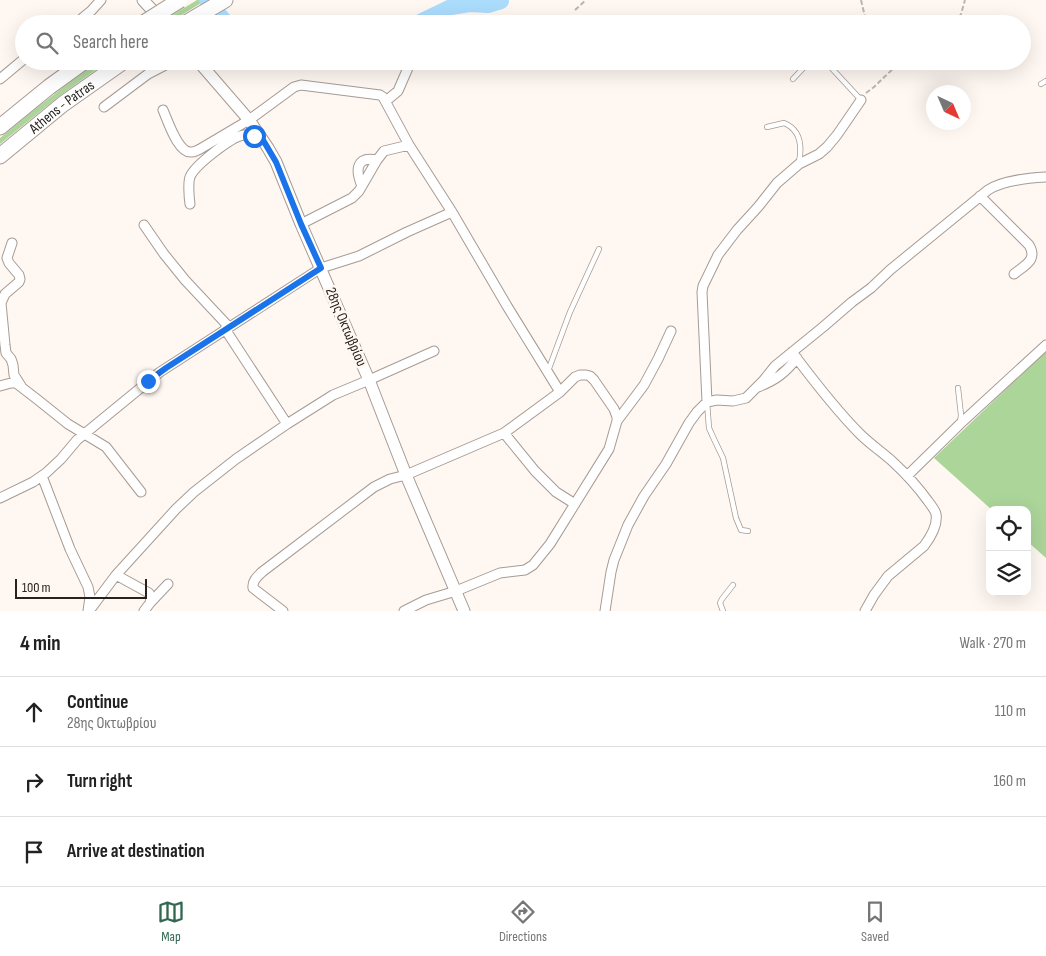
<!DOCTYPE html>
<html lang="en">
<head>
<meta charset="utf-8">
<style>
	body { margin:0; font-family:"Sofia Sans Condensed",sans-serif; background:#f6f6f6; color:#222 }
	.controls { position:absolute; right:15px; bottom:15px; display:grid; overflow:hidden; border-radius:10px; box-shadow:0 5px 20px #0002 }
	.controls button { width:45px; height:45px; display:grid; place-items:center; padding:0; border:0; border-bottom:1px solid #e0e0e0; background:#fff; color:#222; font:25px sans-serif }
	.compass { position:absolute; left:926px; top:85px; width:45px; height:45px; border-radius:50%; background:#fff; box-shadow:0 5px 20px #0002; rotate:136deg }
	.scale { position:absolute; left:15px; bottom:12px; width:132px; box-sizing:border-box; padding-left:5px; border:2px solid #27221f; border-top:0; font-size:14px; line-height:18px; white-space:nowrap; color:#27221f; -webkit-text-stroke:4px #fff7f2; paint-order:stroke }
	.stop { position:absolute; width:15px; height:15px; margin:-11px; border:4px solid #1a73e8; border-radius:50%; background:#fff }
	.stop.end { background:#1a73e8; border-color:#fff; box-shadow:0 1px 5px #0008 }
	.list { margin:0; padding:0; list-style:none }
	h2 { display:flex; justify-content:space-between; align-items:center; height:65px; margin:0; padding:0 20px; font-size:21px }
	h2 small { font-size:16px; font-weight:400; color:#767676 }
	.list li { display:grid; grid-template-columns:32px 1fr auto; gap:15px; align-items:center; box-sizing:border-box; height:70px; padding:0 20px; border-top:1px solid #e0e0e0 }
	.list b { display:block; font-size:19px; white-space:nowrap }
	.list p { margin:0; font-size:16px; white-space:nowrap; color:#767676 }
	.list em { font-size:16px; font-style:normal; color:#767676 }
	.icon { flex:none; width:28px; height:28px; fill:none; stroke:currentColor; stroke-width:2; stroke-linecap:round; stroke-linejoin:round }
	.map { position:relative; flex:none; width:1046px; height:611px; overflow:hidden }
	.search { position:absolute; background:#fff; box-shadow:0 5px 20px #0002; left:15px; right:15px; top:15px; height:55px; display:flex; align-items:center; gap:12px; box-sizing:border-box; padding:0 18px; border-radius:28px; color:#767676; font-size:19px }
	.sheet { height:275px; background:#fff }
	nav { display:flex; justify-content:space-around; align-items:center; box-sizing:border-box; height:70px; border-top:1px solid #e0e0e0; background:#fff; font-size:14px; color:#767676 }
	nav a { display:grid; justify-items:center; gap:2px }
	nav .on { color:#306850 }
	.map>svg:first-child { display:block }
	.green { fill:#acd59a }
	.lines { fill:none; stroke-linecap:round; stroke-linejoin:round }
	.river { stroke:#abdcfc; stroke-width:16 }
	.lane-casing { stroke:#a79b94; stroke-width:6 }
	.street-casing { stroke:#a79b94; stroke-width:11 }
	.secondary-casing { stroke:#a79b94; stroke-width:13 }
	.highway-casing { stroke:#a79b94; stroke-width:17 }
	.path { stroke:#bcb5b0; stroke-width:2; stroke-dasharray:5 2.5; stroke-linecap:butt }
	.lane { stroke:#fff; stroke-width:4.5 }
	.street { stroke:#fff; stroke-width:9 }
	.secondary { stroke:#fff; stroke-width:11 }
	.highway { stroke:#fff; stroke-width:15 }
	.highway-bridge-casing { stroke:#a79b94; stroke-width:17; stroke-linecap:butt }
	.highway-bridge { stroke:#fff; stroke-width:15 }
	.route { stroke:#1a73e8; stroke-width:6 }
	.labels { text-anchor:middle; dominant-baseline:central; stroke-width:5; stroke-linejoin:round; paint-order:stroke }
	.street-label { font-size:15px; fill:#27221f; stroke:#fff7f2 }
</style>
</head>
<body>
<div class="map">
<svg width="1046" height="611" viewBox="0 0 1046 611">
	<rect width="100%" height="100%" fill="#fff7f2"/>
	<path class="green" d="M197 0H206L167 24H158Z
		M100 61H108L58 97 0 144V138C32 111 65 85 100 61Z
		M1046 351V558L1027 541V510H992L934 458Z"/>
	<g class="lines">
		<path class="river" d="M207 0 227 24
			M416 24 451 7 469 4 488 5 501 1"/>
		<g class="lane-casing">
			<path id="lane" d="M825 61 861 100
				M793 79 808 63 812 61
				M1041 84 1046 81
				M767 127 784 123C801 130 802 147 799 162
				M548 371 570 312 599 249
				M958 388 961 415 960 423
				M707 402 709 428 713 437 723 458 736 518 741 530 748 531
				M723 611 720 603 722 599 733 585"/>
		</g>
		<g class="street-casing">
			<path id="street" d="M75 24 91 11 101 0
				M0 79 24 59
				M386 101 398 91 411 61
				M104 107 148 74 173 61
				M163 110C168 121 178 154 192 152 195 152 198 150 200 149L249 120 294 87 301 85 380 95 383 97 409 145 452 212 507 306 560 392
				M362 186C355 170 356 156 377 160
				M980 196 1029 245C1038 260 1025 265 1014 274
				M190 204C189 198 188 182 190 177 194 166 232 136 244 135 251 135 257 137 263 140
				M301 224 352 198 359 191 377 160 384 151 409 145
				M144 225 164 254 185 280 229 327
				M12 243 7 258 9 263 19 275 20 279 19 282 5 294 1 303 5 345 6 353 11 359 13 365 14 375 21 386
				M225 329 287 424
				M792 352C813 380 835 409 860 434 870 444 882 452 892 461 905 473 918 487 928 501 931 505 935 510 936 514 938 525 930 538 924 546L888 576 874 595 865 611
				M0 386 11 383H16L38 400 68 424 106 447 141 492
				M758 387C776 380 785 373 797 358
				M707 402 702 292 703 286 718 255 737 230 758 207 777 183 799 164 819 154 827 147 837 135 861 100
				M617 421 644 385 658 359 671 331
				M504 433 535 471 556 492 575 504
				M42 476 70 549 88 587 90 597 88 611
				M907 476 960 424 1046 345
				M0 498 33 482 46 473 61 459 77 440 160 372 321 268 359 256 407 232 452 212
				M116 575 149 593 151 598 150 603
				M89 611 116 575 176 509 194 492 236 459 287 424 333 395 369 380 434 351
				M144 611 150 603 168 584
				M283 611 253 588C252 581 257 577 262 572L374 487 390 479 406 475 504 433 560 392 575 377 580 375H586L590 376 594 380 614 409 617 417V421L609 449 550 544 533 565 525 570 500 573 456 591 426 600 404 611
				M605 611 611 572 614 560 628 525 644 496 666 464 689 423 697 412 707 402 717 400 733 401 746 398 763 381 775 366 823 327 852 302 871 288 890 270 988 190C1003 180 1029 178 1046 177"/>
		</g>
		<g class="secondary-casing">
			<path id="secondary" d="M143 0 165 24
				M198 61 249 120 268 148 276 162 301 224 369 380 406 475 464 611"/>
		</g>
		<g class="highway-casing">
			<g id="highway">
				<path d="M184 24 225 0"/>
				<path d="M0 127 49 87 85 61"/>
				<path id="s1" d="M0 156 63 104 124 61"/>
			</g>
		</g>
		<path class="path" d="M861 0 866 21 868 24
			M575 10 586 0
			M955 24 961 14 965 0
			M866 93 874 87 901 61"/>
		<use href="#lane" class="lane"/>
		<use href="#street" class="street"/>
		<use href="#secondary" class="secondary"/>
		<use href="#highway" class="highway"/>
		<g class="highway-bridge-casing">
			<path id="highway-bridge" d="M142 24 180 0"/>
		</g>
		<use href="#highway-bridge" class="highway-bridge"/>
	</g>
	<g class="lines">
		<path class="route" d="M148 381 166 368 321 268 301 224 276 162 263 140 254 136"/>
	</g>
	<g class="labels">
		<g class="street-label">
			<text stroke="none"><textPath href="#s1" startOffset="79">Athens - Patras</textPath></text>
			<text transform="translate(346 327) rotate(67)">28ης Οκτωβρίου</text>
		</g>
	</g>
</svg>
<div class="controls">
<button><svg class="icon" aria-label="locate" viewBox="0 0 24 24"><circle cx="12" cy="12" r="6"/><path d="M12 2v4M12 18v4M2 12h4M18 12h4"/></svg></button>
<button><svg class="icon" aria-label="layers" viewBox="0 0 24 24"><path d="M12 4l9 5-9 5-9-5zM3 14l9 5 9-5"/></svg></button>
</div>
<svg class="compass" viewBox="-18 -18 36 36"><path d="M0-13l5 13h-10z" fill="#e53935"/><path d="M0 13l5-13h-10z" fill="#767676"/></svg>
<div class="scale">100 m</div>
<div class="stop" style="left:254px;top:136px"></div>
<div class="stop end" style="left:148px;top:381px"></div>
<div class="search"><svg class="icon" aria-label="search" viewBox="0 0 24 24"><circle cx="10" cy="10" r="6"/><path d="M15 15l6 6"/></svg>Search here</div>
</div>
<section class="sheet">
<h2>4 min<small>Walk · 270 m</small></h2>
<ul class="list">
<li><svg class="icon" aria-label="ahead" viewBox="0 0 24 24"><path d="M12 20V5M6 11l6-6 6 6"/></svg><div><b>Continue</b><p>28ης Οκτωβρίου</p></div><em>110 m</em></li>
<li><svg class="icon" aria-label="right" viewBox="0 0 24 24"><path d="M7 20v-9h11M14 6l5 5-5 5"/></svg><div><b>Turn right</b></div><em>160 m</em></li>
<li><svg class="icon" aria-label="arrive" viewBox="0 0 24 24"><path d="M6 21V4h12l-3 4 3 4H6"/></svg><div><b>Arrive at destination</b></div></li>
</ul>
</section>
<nav>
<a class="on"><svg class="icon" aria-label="map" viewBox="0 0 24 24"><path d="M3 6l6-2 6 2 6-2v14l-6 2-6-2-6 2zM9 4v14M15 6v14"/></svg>Map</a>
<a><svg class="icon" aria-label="directions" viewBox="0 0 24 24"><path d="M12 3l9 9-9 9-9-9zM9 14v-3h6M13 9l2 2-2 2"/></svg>Directions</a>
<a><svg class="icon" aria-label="saved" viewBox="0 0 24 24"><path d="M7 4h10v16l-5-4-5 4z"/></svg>Saved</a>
</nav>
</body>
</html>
